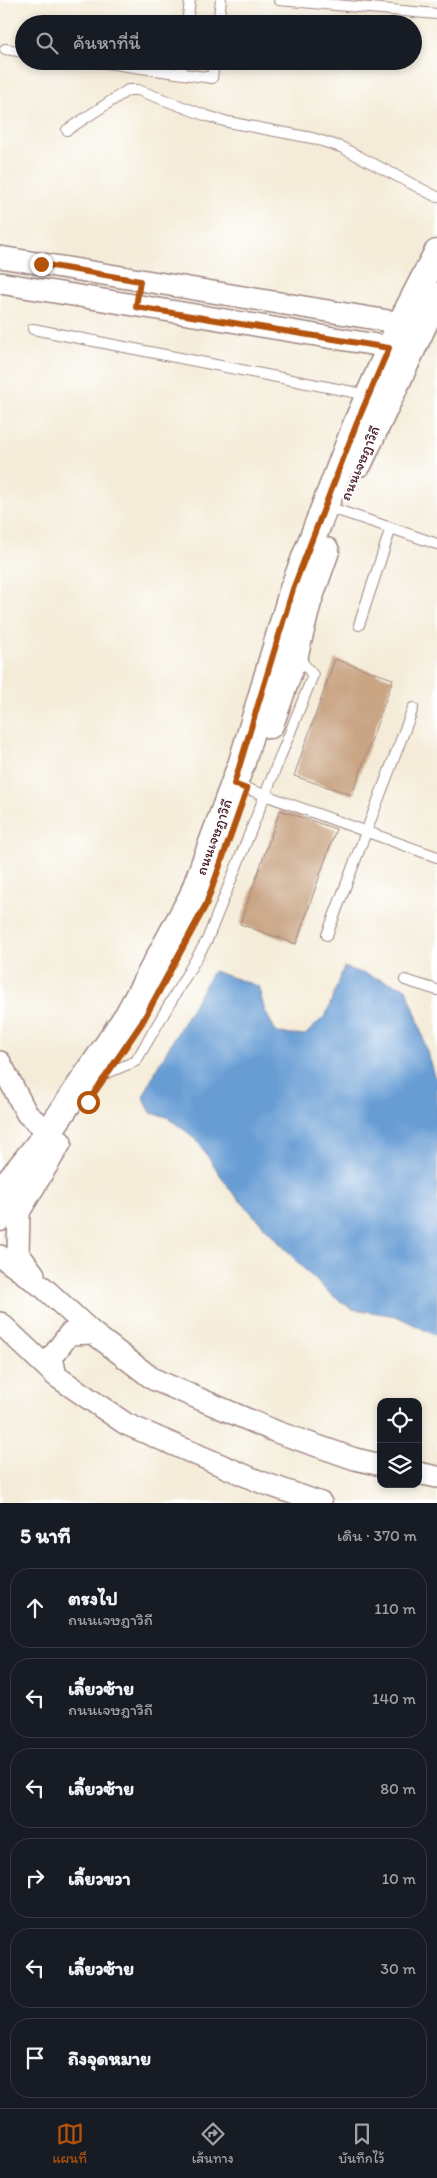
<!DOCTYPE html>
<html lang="th">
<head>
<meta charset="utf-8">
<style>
	body { margin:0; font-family:Itim,"Playpen Sans Thai",sans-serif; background:#242831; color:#f1f3f6 }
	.controls { position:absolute; right:15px; bottom:15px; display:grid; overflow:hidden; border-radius:10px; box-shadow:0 2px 8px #0003 }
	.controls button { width:45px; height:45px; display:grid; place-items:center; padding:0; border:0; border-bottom:1px solid #363941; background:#171b24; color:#f1f3f6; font:25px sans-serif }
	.stop { position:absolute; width:15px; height:15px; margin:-11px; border:4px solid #b45309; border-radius:50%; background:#fff }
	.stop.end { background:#b45309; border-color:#fff; box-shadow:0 1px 5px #0008 }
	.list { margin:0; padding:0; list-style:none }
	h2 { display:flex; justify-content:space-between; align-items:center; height:65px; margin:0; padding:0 20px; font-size:21px }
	h2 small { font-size:16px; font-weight:400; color:#9ea1a6 }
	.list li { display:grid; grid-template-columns:32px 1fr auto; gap:15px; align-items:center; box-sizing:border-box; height:80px; margin:0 10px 10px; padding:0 10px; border:1px solid #363941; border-radius:20px }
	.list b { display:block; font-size:19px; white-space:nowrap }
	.list p { margin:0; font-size:16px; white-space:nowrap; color:#9ea1a6 }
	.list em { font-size:16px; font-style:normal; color:#9ea1a6 }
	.icon { flex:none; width:28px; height:28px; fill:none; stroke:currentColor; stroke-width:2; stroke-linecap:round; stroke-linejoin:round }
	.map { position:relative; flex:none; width:437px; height:1503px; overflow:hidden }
	.search { position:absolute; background:#171b24; box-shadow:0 2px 8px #0003; left:15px; right:15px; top:15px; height:55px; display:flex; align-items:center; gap:12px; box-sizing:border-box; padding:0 18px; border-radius:28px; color:#9ea1a6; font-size:19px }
	.sheet { height:605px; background:#171b24 }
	nav { display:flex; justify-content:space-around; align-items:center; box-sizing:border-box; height:70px; border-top:1px solid #363941; background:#171b24; font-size:14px; color:#9ea1a6 }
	nav a { display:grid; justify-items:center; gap:2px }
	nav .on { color:#b45309 }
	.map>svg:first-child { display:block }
	.water { fill:#679dd4; stroke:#585e80 }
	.building { fill:#c9a584 }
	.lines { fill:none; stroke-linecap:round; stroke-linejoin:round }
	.service-casing { stroke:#9f8682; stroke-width:12 }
	.minor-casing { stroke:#9f8682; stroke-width:24 }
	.tertiary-casing { stroke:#9f8682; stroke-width:29 }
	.service { stroke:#fff; stroke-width:10 }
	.minor { stroke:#fff; stroke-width:21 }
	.tertiary { stroke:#fff; stroke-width:26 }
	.route { stroke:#b45309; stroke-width:6 }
	.labels { text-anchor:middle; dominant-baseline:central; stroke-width:4; stroke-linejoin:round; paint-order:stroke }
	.street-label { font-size:15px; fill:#4a1f2b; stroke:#fff }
</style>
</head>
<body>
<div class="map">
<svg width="437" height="1503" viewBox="0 0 437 1503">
	<rect width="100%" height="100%" fill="#fff"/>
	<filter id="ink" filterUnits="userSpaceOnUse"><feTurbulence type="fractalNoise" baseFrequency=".02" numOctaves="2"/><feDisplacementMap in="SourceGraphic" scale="10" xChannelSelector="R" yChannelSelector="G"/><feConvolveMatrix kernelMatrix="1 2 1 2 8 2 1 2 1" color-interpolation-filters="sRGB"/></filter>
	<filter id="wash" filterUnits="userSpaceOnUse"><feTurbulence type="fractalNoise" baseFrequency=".0096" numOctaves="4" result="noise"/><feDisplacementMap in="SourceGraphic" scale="20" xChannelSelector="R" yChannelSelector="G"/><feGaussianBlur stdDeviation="1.12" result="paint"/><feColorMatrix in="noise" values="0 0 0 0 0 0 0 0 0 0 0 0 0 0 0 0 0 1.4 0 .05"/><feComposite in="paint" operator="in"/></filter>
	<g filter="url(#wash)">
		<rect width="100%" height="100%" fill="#f4ecd8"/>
		<path class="water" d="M344 967 406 988 417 1017 434 1076 437 1078V1336L396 1316 352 1309 329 1293 302 1267 231 1191 196 1139 167 1117 151 1113 143 1097 157 1068 213 971 258 986 265 1011 277 1033 305 1035 326 1015Z"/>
		<g id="blocks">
			<path class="building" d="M335 659 393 679 352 795 294 776Z
				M280 810 336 829 296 944 240 924Z"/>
		</g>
	</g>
	<g filter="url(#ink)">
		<use href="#blocks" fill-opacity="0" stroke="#9f8682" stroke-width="1"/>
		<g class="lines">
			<g class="service-casing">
				<path id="service" d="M279 0 437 14
					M187 24 190 0
					M218 24 221 0
					M5 49 24 52
					M92 61 212 78 214 61
					M181 73 183 61
					M67 130 128 90H138L207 116 228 122 312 138 341 147 437 197
					M33 329 368 395
					M325 506 391 528 359 625
					M391 528 437 544
					M234 784 437 857
					M327 935 413 708
					M405 980 437 990
					M93 1067 107 1073 136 1061 207 940 313 675 297 656"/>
			</g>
			<g class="minor-casing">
				<path id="minor" d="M0 257 401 323
					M0 283 389 347
					M0 1062 27 1114 61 1142 19 1212 18 1253 34 1274
					M0 1256 44 1288 93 1333 153 1379 277 1432 355 1459 381 1465
					M0 1323 56 1376 126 1424 258 1481 321 1503
					M56 1376 52 1357 69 1334 93 1333
					M418 1473 437 1477"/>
			</g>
			<g class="tertiary-casing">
				<path id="tertiary" d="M359 463 437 296
					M270 725 295 654 308 602 326 551
					M0 1193 48 1133 128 1015 192 897 242 762 293 589 358 420 401 323 437 253
					M0 1218 28 1183"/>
			</g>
			<use href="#service" class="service"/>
			<use href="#minor" class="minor"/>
			<use href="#tertiary" class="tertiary"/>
		</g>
	</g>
	<g class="lines" filter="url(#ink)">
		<path class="route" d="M41 264 140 281 136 307 389 348 358 420 293 589 234 784 247 789 206 905 142 1023 88 1102"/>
	</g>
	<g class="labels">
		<g class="street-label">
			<text transform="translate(360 463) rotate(-67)">ถนนเจษฎาวิถี</text>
			<text transform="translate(214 837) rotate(-70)">ถนนเจษฎาวิถี</text>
		</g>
	</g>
</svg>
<div class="controls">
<button><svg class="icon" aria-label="locate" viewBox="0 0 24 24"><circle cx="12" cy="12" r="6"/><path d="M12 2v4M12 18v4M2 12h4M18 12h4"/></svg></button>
<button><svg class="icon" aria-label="layers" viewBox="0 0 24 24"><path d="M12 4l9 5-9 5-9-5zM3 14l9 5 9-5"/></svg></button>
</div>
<div class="stop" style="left:88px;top:1102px"></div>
<div class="stop end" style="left:41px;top:264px"></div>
<div class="search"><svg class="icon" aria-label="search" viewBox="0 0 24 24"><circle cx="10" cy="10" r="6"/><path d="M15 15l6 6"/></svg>ค้นหาที่นี่</div>
</div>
<section class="sheet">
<h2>5 นาที<small>เดิน · 370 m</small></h2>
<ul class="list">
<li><svg class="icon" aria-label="ahead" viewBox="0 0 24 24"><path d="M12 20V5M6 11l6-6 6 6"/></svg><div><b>ตรงไป</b><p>ถนนเจษฎาวิถี</p></div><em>110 m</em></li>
<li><svg class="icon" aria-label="left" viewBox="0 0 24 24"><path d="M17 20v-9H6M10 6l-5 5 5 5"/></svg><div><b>เลี้ยวซ้าย</b><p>ถนนเจษฎาวิถี</p></div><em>140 m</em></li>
<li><svg class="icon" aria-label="left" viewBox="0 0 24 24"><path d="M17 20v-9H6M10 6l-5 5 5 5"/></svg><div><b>เลี้ยวซ้าย</b></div><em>80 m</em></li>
<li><svg class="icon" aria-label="right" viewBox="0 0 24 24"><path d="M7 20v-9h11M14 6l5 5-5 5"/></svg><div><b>เลี้ยวขวา</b></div><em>10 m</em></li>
<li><svg class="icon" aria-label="left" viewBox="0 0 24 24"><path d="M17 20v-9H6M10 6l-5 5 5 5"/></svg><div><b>เลี้ยวซ้าย</b></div><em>30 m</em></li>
<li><svg class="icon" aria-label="arrive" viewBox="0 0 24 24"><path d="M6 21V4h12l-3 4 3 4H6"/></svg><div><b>ถึงจุดหมาย</b></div></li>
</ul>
</section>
<nav>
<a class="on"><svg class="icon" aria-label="map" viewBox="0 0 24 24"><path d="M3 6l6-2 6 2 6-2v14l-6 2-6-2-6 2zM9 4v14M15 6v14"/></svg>แผนที่</a>
<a><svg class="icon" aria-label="directions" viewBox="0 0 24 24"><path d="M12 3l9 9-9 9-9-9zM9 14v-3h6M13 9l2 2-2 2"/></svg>เส้นทาง</a>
<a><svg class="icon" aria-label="saved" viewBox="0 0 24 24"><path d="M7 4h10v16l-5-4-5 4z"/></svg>บันทึกไว้</a>
</nav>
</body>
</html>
